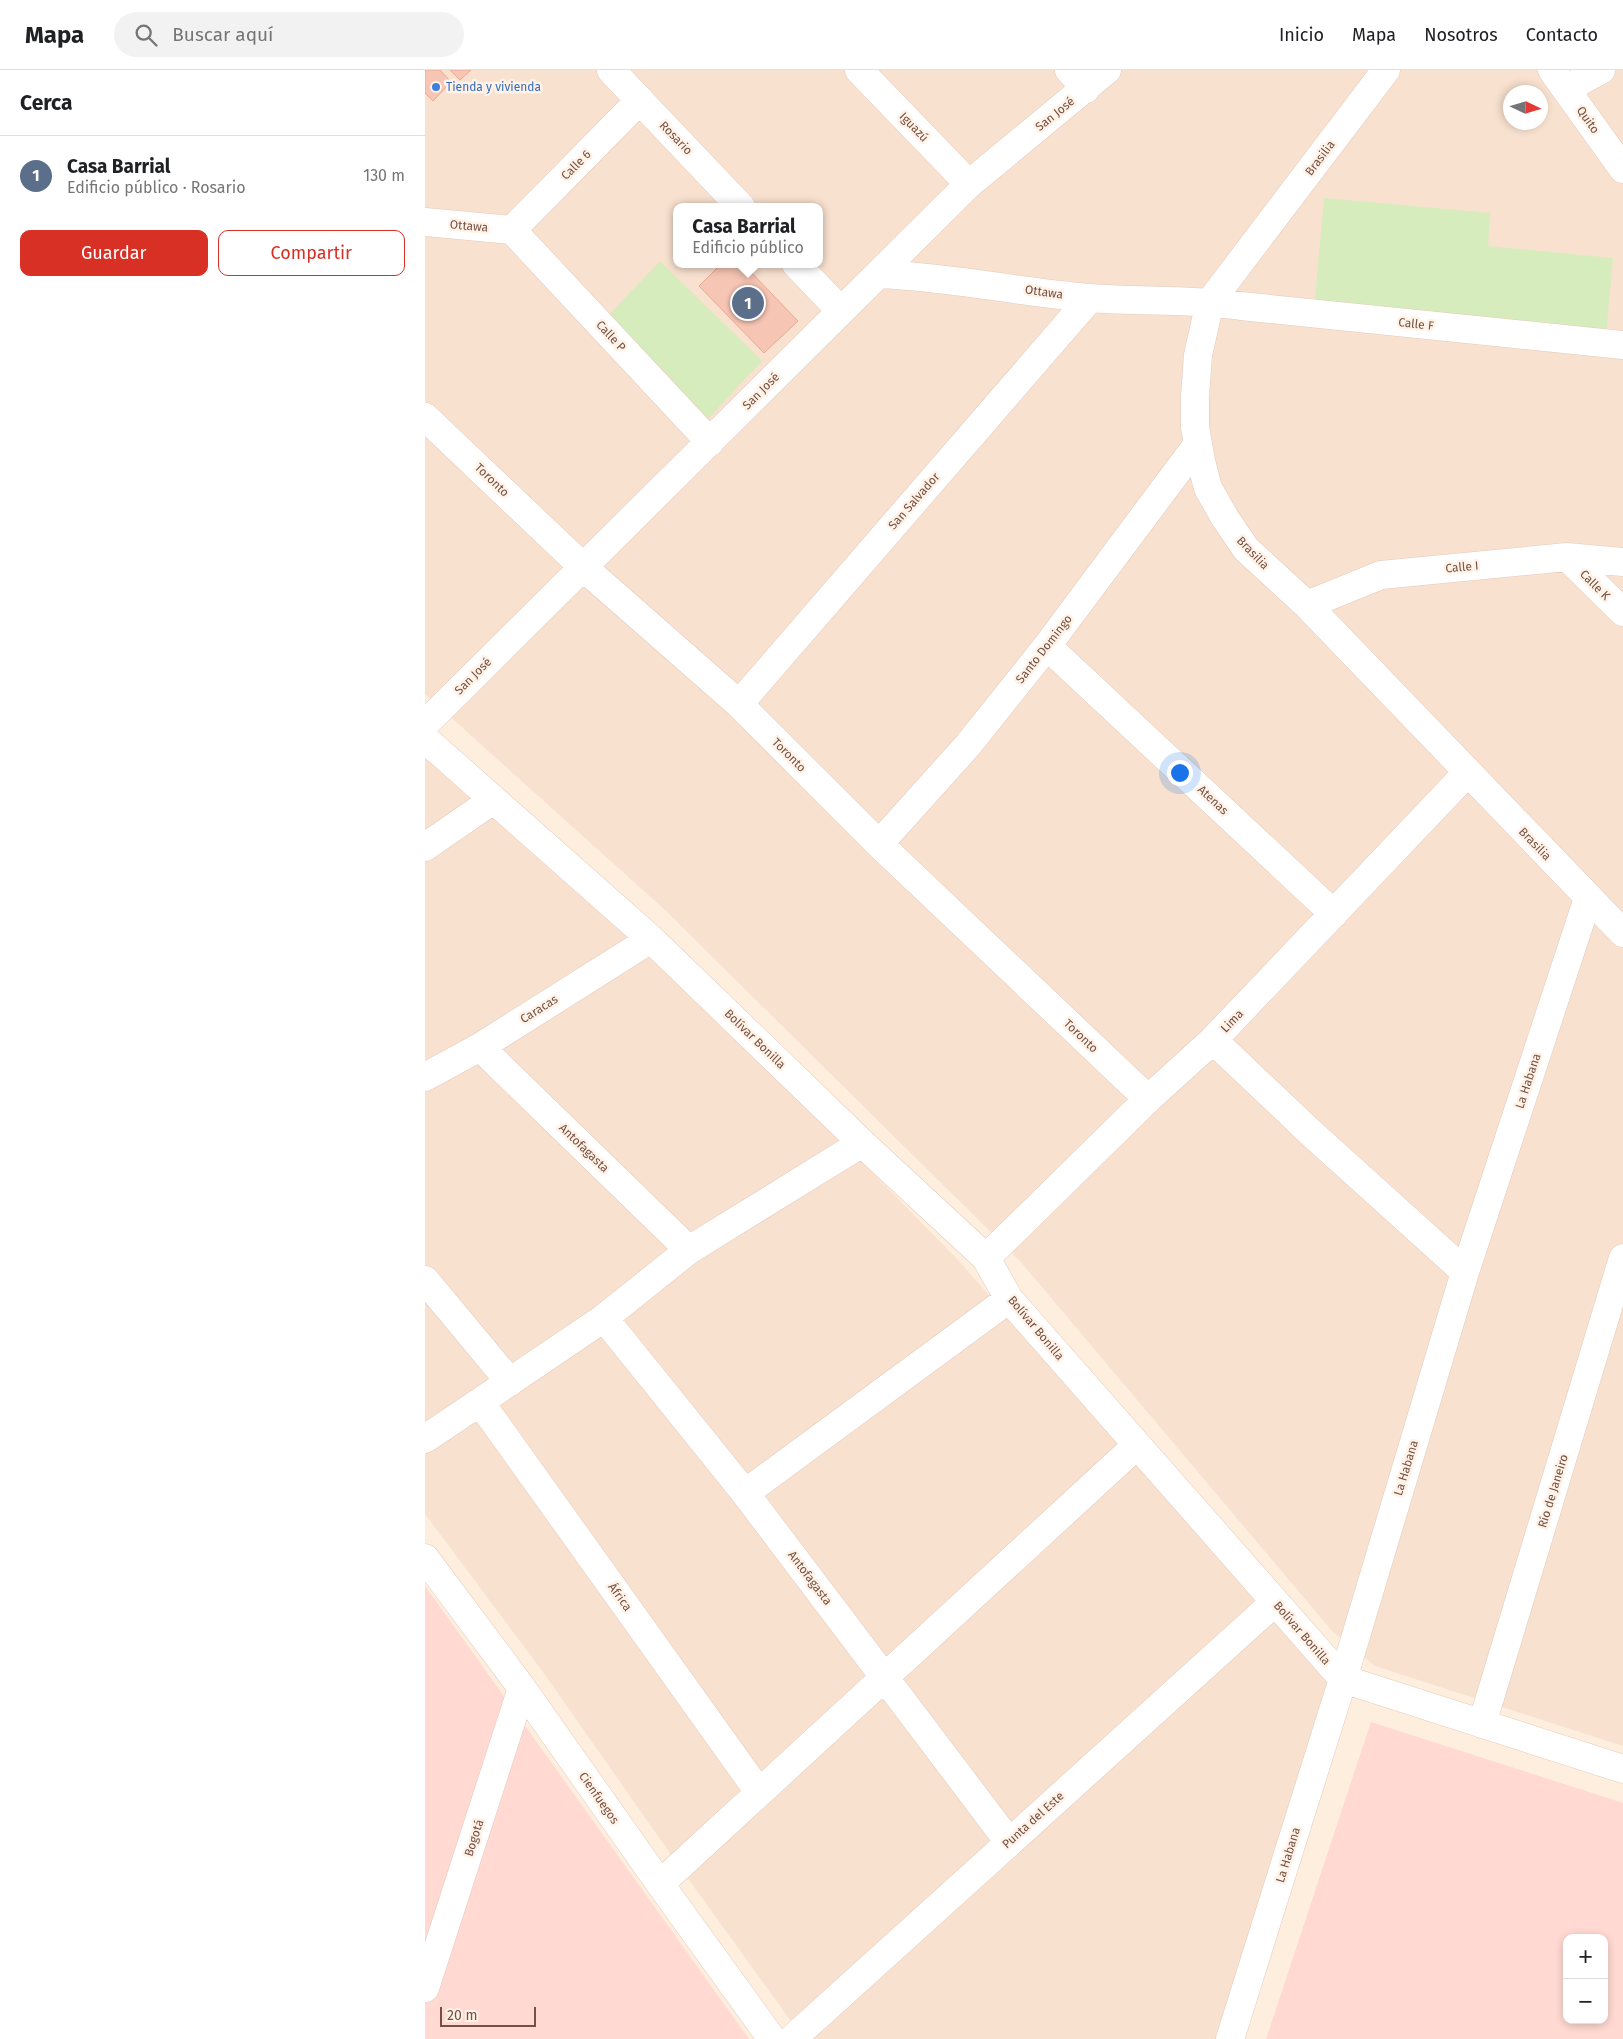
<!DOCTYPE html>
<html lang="es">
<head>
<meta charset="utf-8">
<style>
	body { margin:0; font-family:"Fira Sans",sans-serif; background:#f2f2f2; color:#202124 }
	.controls { position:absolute; right:15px; bottom:15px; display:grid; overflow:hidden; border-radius:10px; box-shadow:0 2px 8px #0003 }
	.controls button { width:45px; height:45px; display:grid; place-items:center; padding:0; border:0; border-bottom:1px solid #e0e0e0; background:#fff; color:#202124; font:25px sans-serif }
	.compass { position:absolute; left:1078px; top:15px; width:45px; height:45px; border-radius:50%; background:#fff; box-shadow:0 2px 8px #0003; rotate:94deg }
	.scale { position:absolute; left:15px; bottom:12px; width:96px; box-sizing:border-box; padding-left:5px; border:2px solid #765044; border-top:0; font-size:14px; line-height:18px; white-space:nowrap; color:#765044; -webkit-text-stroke:4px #fff2e7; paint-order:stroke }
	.you { position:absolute; left:754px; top:702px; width:18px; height:18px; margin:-12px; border:4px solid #fff; border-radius:50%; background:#1a73e8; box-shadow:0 0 0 8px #1a73e833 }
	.badge { display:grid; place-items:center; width:32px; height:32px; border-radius:50%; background:#d93025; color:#fff; font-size:16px; font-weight:700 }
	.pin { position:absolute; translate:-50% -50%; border:2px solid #fff; box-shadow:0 1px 5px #0006 }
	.popup { position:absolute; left:248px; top:133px; width:150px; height:65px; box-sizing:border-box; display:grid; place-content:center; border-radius:10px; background:#fff; filter:drop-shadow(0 1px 4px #0005); font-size:16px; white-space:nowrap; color:#757577 }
	.popup b { font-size:19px; color:#202124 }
	.popup::after { content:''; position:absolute; left:50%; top:100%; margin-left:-10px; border:10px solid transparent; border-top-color:#fff }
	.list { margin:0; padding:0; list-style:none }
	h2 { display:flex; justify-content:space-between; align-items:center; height:65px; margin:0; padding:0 20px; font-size:21px }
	h2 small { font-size:16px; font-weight:400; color:#757577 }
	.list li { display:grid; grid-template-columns:32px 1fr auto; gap:15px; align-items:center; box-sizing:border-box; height:80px; padding:0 20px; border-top:1px solid #e0e0e0 }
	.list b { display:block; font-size:19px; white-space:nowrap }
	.list p { margin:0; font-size:16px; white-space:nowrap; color:#757577 }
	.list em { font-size:16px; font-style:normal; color:#757577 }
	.actions { display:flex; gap:10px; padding:15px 20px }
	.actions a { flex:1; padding:11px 0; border:1px solid #d93025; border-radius:10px; text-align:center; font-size:18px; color:#d93025 }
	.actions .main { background:#d93025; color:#fff }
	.icon { flex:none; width:28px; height:28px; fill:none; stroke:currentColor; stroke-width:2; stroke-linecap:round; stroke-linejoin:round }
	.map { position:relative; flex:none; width:1198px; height:1969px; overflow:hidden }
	header { display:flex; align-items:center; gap:30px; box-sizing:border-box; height:70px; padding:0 25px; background:#fff; border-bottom:1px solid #e0e0e0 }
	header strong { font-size:24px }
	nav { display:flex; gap:28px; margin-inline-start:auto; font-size:18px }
	.search { width:350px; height:45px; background:#f2f2f2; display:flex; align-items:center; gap:12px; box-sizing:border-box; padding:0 18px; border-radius:28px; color:#757577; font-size:19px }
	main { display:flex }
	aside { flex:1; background:#fff }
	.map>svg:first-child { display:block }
	.residential { fill:#f8e1cf; fill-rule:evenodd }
	.commercial { fill:#ffd9d2; fill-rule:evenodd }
	.green { fill:#d6ecbc }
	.building { fill:#f6c5b4; stroke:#eaa993 }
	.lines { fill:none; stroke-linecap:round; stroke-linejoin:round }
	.minor-casing { stroke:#e5cabd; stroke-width:29 }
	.minor { stroke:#fff; stroke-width:28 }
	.shop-dot { fill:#3f7fe0; stroke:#fff2e7; stroke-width:2 }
	.labels { text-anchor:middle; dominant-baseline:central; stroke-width:5; stroke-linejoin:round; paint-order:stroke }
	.shop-label { font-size:12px; fill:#366cbe; stroke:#fff2e7; text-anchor:start }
	.street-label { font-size:12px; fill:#765044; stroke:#fff2e7 }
</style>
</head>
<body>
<header>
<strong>Mapa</strong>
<div class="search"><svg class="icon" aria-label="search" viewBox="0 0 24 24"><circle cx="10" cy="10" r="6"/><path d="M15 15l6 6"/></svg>Buscar aquí</div>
<nav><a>Inicio</a><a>Mapa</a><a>Nosotros</a><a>Contacto</a></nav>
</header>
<main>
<aside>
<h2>Cerca<small></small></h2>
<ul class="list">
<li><span class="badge" style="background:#5c6f8a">1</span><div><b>Casa Barrial</b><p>Edificio público · Rosario</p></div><em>130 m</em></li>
</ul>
<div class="actions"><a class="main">Guardar</a><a>Compartir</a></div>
</aside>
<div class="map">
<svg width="1198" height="1969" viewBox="0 0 1198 1969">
	<rect width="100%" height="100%" fill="#feeede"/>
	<path class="residential" d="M0 0H1198V1676L950 1596 907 1561 595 1191 239 839 0 624ZM1086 22H1116V52H1086ZM252 137H394V194H252Z
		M0 686 190 855 428 1083 533 1190 907 1615 796 1969H379L256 1799 118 1602 0 1444Z"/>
	<path class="commercial" d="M0 1516 324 1969H0Z
		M946 1652 1198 1733V1969H841ZM1142 1868H1179V1950H1142Z"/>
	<path class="green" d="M899 128 1065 143 1063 176 1188 188 1181 266 889 239Z
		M235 191 337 291 282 350 179 250Z"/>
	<path class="building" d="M0 0H15L26 12 8 31 0 23Z
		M25 0H46L35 10Z
		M296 194H318L373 251 339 283 274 216Z"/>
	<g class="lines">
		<g class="minor-casing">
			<path id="minor" d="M186 0 316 137
				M434 0 544 114
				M644 0 661 19
				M961 0 785 232 773 285 770 327V357L776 391 783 418 800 448 821 479 882 535 1198 863
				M1127 0 1198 99
				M1141 19 1176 0
				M0 152 87 160
				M87 160 285 372
				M87 160 215 30
				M371 194 416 241
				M454 204C525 207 594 222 665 228 715 232 766 229 816 236L1198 275
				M0 347 158 497 314 634 454 774 723 1029
				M1142 487 1198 542
				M882 535 956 505 1142 487 1198 492
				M622 576 909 844
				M314 634 665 228
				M0 654 544 114 682 0
				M0 669 226 869 437 1073 561 1188 584 1229 918 1609 1198 1699
				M454 774 543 675 622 576 772 375
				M0 777 68 730
				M788 970 885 1062 1040 1202
				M55 977 264 1180
				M0 1007 55 977 226 869
				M561 1188 723 1029 788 970 1042 703
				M0 1210 85 1312
				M179 1248 320 1423 584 1772
				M55 1332 334 1722
				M0 1369 179 1248 264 1180 437 1073
				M320 1423 584 1229
				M0 1488 97 1618 235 1814 347 1969
				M1057 1654 1198 1188
				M235 1814 712 1375
				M0 1918 97 1618
				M367 1969 850 1532
				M805 1969 918 1609 1040 1202 1163 828"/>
		</g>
		<use href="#minor" class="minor"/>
	</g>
	<circle class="shop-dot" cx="11" cy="17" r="5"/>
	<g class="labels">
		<g class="shop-label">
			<text x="21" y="17">Tienda y vivienda</text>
		</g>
		<g class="street-label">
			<text transform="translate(630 44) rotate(-39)">San José</text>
			<text transform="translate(1163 50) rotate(55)">Quito</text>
			<text transform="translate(489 57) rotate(46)">Iguazú</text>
			<text transform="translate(251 68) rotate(46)">Rosario</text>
			<text transform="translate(895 88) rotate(-53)">Brasilia</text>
			<text transform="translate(151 95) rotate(-45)">Calle 6</text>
			<text transform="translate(44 156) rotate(5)">Ottawa</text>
			<text transform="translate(619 222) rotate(8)">Ottawa</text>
			<text transform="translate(991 254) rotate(6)">Calle F</text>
			<text transform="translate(186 266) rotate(47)">Calle P</text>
			<text transform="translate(336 321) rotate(-45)">San José</text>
			<text transform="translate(67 410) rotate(44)">Toronto</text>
			<text transform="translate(489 431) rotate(-49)">San Salvador</text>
			<text transform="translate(828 483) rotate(46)">Brasilia</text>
			<text transform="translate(1037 497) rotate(-5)">Calle I</text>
			<text transform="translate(1170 515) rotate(45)">Calle K</text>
			<text transform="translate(619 579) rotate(-52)">Santo Domingo</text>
			<text transform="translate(48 606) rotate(-45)">San José</text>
			<text transform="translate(364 685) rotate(45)">Toronto</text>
			<text transform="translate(788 730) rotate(43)">Atenas</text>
			<text transform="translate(1110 774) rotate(46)">Brasilia</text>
			<text transform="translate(114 939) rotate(-32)">Caracas</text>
			<text transform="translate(807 951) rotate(-46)">Lima</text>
			<text transform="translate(656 966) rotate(44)">Toronto</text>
			<text transform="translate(330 969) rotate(44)">Bolívar Bonilla</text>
			<text transform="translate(1103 1011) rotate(-72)">La Habana</text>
			<text transform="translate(159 1078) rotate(44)">Antofagasta</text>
			<text transform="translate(611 1258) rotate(50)">Bolívar Bonilla</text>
			<text transform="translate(981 1398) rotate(-73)">La Habana</text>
			<text transform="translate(1128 1421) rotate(-73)">Río de Janeiro</text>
			<text transform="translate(385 1508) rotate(53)">Antofagasta</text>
			<text transform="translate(195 1527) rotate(54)">África</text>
			<text transform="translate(877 1563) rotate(49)">Bolívar Bonilla</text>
			<text transform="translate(174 1728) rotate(55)">Cienfuegos</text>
			<text transform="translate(608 1750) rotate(-42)">Punta del Este</text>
			<text transform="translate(49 1768) rotate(-72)">Bogotá</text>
			<text transform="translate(863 1785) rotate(-73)">La Habana</text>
		</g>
	</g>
</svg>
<div class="controls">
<button>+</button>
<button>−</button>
</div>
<svg class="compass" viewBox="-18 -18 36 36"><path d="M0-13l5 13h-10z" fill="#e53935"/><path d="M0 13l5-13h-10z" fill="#757577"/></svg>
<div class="scale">20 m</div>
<div class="you"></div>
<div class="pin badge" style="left:323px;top:233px;background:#5c6f8a">1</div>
<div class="popup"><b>Casa Barrial</b>Edificio público</div>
</div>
</main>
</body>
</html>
